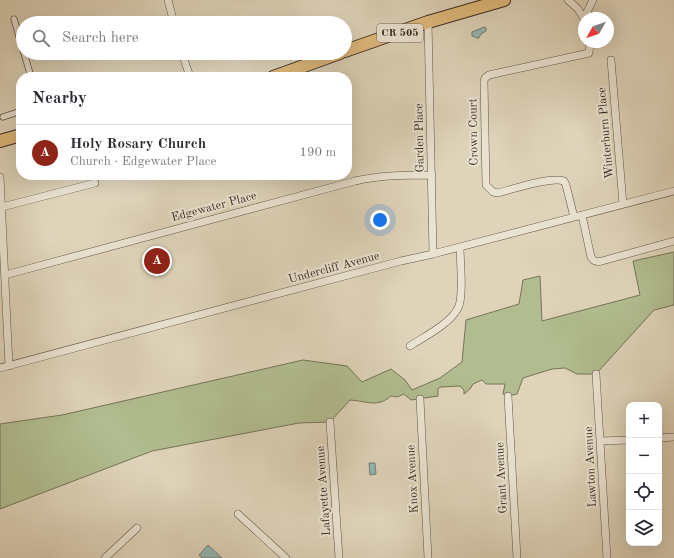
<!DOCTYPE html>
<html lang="en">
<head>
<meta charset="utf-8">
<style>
	body { margin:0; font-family:"Old Standard TT",serif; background:#f2f2f3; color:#2b2b33 }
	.controls { position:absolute; right:12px; bottom:12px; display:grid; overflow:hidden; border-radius:8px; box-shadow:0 4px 16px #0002 }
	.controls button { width:36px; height:36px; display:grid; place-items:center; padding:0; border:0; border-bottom:1px solid #e1e1e2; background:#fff; color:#2b2b33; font:20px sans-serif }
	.compass { position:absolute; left:578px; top:12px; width:36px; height:36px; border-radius:50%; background:#fff; box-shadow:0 4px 16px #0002; rotate:230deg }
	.you { position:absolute; left:380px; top:220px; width:14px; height:14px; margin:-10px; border:3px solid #fff; border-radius:50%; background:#1a73e8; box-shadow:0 0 0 6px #1a73e833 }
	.badge { display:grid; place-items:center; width:26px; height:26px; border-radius:50%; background:#8f2418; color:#fff; font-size:13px; font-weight:700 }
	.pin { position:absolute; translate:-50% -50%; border:2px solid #fff; box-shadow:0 1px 4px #0006 }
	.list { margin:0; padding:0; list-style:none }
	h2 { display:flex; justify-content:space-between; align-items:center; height:52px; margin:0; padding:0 16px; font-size:17px }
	h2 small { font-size:13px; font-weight:400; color:#7c7c81 }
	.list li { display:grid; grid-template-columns:26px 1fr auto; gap:12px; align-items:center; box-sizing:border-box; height:56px; padding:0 16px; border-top:1px solid #e1e1e2 }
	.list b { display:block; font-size:15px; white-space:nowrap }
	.list p { margin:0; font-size:13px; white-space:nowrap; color:#7c7c81 }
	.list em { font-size:13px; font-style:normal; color:#7c7c81 }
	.icon { flex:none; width:22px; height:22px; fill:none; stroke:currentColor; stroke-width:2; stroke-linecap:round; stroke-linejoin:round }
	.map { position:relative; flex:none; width:674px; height:558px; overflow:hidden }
	.search { position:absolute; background:#fff; box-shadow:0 4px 16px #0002; left:16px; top:16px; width:336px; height:44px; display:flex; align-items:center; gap:10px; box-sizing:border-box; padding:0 14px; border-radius:22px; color:#7c7c81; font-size:15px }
	.panel { position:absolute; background:#fff; box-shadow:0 4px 16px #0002; left:16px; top:72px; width:336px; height:108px; border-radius:16px }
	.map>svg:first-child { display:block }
	.green { fill:#b1bd90; stroke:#757458 }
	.water { fill:#95b7b5; stroke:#707f79 }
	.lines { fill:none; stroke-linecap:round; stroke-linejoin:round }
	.pedestrian-casing { stroke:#625446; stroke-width:7 }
	.minor-casing { stroke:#625446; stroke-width:8 }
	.primary-casing { stroke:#392a20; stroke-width:14 }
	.pedestrian { stroke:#eae3d2; stroke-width:5.5 }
	.minor { stroke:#eae3d2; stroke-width:7 }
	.primary { stroke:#e0ba7d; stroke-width:12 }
	.labels { text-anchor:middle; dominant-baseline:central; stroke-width:4; stroke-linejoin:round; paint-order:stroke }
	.shield { fill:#eae3d2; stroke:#6e6255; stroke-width:1 }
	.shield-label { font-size:11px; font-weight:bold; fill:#392a20 }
	.street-label { font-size:12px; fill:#392a20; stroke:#eae3d2 }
</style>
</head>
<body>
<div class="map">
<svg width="674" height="558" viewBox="0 0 674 558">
	<rect width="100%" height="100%" fill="#dfd4ba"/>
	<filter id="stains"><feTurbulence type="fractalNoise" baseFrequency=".005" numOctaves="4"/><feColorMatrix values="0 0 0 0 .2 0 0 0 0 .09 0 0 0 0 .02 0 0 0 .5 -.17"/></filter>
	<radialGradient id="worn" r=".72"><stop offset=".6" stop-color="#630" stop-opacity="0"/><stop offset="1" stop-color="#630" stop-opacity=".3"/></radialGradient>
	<path class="green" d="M674 252V305L654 310 596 374H577L565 368 552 369 523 378 517 394 508 396 503 394 505 384H486L482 380 473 384 470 389 464 394V390L460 386 440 387 438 389V396L411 400 404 394 397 397 391 396C377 408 367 401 350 400L330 422 299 423 152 451 0 509V424L62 415 303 360 347 366 362 382 391 369 405 380 412 390 440 378 462 362 466 320 519 304 523 280 540 276 542 321 640 295 633 261Z"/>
	<path class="water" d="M484 27 486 28V31L481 34 479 38H477L472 36V32Z
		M369 463H375L376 474 370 475Z
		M208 545 222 558H202L199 555Z"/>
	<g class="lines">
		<g class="pedestrian-casing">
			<path id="pedestrian" d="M14 19 23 50
				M24 53 31 77
				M3 117 21 111"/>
		</g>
		<g class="minor-casing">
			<path id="minor" d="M168 0 174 23
				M568 0 578 9 584 19
				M584 18 593 0
				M428 22 433 254
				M182 53 190 77
				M611 60 623 204
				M0 177 9 366
				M2 207 95 183
				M582 215 591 257C594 262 597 262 602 261L674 241
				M574 217 566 185 564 181C551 176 513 189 498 193L493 192 486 185 484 81 485 78 489 75 589 53 590 42
				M5 275 355 181C381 175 406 175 432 175
				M410 346C425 336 450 324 458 308 464 298 460 260 460 247
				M0 368 401 261 433 254 674 191
				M596 374 607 558
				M508 396 517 558
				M420 399 428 558
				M330 422 339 558
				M659 438 674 437
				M601 441 629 440
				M238 514 286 558
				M105 558 137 528"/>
		</g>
		<g class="primary-casing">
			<path id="primary" d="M345 51 428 22 504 0
				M273 77 340 53
				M0 141 21 135"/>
		</g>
		<use href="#pedestrian" class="pedestrian"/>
		<use href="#minor" class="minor"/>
		<use href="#primary" class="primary"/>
	</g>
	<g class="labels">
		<rect class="shield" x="377" y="24" width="46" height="18" rx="3"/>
		<g class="shield-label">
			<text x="400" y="33">CR 505</text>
		</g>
		<g class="street-label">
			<text transform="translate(474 132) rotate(-91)">Crown Court</text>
			<text transform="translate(606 133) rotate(-95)">Winterburn Place</text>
			<text transform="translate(420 138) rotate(-91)">Garden Place</text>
			<text transform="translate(214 207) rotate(-15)">Edgewater Place</text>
			<text transform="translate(334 268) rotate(-15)">Undercliff Avenue</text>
			<text transform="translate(591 467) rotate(-93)">Lawton Avenue</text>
			<text transform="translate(502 478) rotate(-93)">Grant Avenue</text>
			<text transform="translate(413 479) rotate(-93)">Knox Avenue</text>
			<text transform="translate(324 491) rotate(-94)">Lafayette Avenue</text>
		</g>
	</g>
	<rect width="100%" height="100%" filter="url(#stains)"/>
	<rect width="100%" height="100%" fill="url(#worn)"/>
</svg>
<div class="controls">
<button>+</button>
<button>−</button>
<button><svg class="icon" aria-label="locate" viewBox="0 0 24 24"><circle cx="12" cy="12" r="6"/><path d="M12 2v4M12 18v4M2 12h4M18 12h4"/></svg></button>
<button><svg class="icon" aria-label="layers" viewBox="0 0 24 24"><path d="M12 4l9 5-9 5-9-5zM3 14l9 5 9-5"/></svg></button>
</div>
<svg class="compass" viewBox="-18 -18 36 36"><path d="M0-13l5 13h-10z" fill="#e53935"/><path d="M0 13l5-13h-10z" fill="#7c7c81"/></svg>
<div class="you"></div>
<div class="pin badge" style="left:157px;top:261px">A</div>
<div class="search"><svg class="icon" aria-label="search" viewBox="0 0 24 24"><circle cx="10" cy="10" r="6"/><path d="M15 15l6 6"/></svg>Search here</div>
<section class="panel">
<h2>Nearby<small></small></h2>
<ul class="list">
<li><span class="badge">A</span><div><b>Holy Rosary Church</b><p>Church · Edgewater Place</p></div><em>190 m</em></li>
</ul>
</section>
</div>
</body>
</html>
